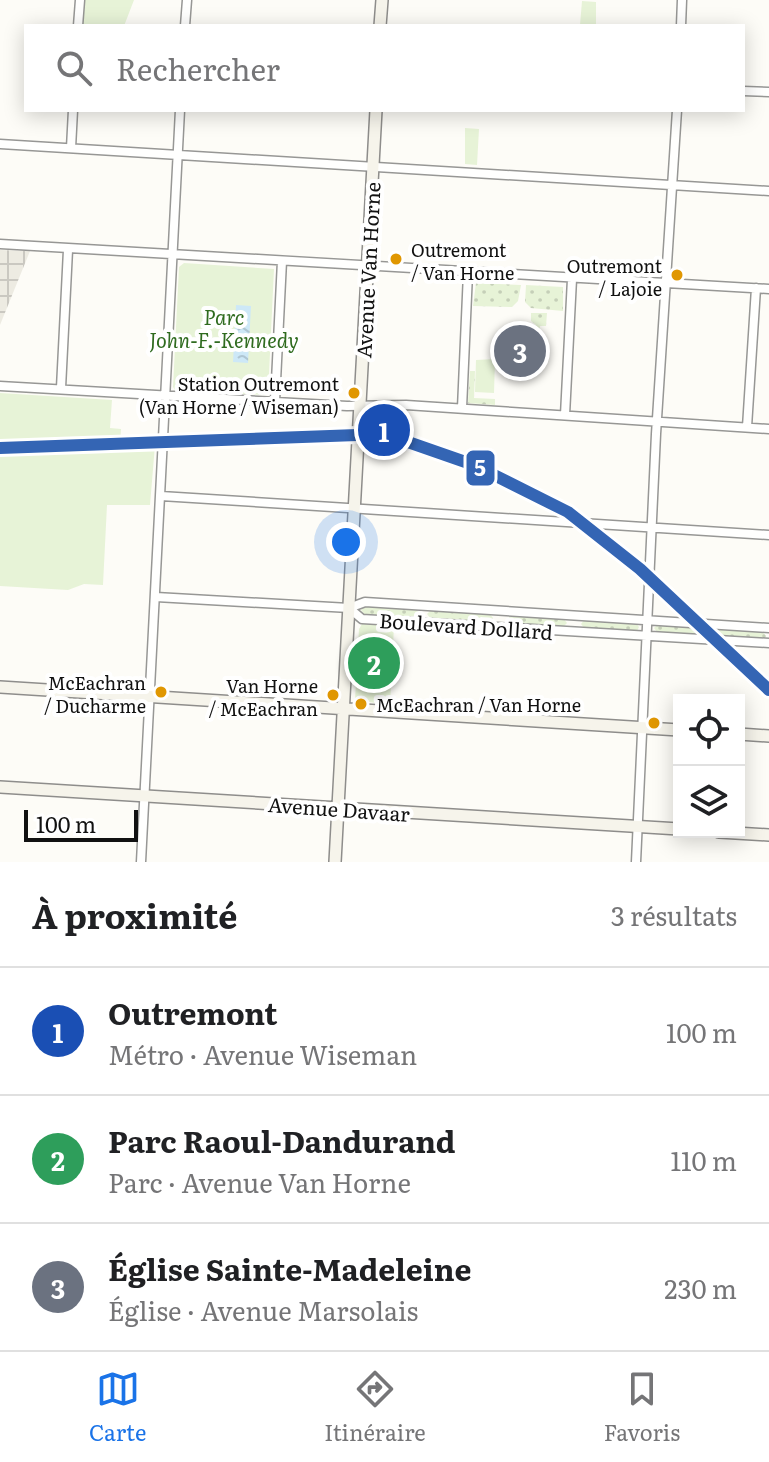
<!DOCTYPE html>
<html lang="fr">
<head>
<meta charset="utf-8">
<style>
	body { margin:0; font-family:Literata,serif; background:#f6f6f6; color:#202124 }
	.controls { position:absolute; right:24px; bottom:24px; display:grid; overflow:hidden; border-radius:0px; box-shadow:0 4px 20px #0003 }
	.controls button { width:72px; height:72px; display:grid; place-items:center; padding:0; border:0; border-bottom:2px solid #e0e0e0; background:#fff; color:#202124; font:40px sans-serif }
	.scale { position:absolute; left:24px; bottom:20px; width:114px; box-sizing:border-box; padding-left:8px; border:4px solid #111; border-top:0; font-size:22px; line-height:28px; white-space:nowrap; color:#111; -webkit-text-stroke:6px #fff; paint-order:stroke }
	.you { position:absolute; left:346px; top:542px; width:28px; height:28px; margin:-20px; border:6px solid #fff; border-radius:50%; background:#1a73e8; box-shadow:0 0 0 12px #1a73e833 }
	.badge { display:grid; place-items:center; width:52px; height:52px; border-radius:50%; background:#1a73e8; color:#fff; font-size:26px; font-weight:700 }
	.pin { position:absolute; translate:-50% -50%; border:4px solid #fff; box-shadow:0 2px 8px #0006 }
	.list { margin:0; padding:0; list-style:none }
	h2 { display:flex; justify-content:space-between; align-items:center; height:104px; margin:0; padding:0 32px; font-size:34px }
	h2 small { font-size:26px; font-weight:400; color:#757577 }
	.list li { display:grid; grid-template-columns:52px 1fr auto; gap:24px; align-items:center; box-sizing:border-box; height:128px; padding:0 32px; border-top:2px solid #e0e0e0 }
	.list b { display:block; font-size:30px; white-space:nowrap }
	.list p { margin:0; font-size:26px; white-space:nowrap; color:#757577 }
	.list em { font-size:26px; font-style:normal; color:#757577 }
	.icon { flex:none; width:44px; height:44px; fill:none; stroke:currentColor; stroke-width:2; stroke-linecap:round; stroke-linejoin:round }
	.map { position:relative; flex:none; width:769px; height:862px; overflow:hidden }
	.search { position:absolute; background:#fff; box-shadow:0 4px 20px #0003; left:24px; right:24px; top:24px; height:88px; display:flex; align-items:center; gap:20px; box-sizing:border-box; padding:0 28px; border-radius:0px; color:#757577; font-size:30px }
	.sheet { height:488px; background:#fff }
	nav { display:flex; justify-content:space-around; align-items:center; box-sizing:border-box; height:112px; border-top:2px solid #e0e0e0; background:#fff; font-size:22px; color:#757577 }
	nav a { display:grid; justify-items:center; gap:4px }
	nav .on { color:#1a73e8 }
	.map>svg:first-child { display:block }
	.grass { fill:url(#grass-dots) }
	.park { fill:#e7f3d7 }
	.plaza { fill:url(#plaza-grid) }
	.water { fill:url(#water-ripples) }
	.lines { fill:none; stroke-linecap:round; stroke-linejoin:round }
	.street-casing { stroke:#979795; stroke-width:11 }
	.secondary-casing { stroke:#8e8d8b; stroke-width:14 }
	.street { stroke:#fffffe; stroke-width:8 }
	.secondary { stroke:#f6f4eb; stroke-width:11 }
	.metro-1-casing { stroke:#fff; stroke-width:18 }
	.metro-1 { stroke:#3465b4; stroke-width:12 }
	.bus-dot { fill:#e09702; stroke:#fff; stroke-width:3 }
	.labels { text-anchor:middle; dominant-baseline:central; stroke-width:8; stroke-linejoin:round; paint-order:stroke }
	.bus-label { font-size:18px; fill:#111; stroke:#fff; text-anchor:end }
	.street-label { font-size:20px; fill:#111; stroke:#fff }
	.park-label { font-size:20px; font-style:italic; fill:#2f6b1f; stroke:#fff }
	.line-badge { stroke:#fff; stroke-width:3 }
	.badge-label { font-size:22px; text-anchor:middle; font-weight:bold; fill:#fff }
</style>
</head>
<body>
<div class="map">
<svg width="769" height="862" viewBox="0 0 769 862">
	<defs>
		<pattern id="grass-dots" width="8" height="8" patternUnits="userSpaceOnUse" patternTransform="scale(2)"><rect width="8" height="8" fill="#e7f3d7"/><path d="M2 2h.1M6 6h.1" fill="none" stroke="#c5cfb8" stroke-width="1.8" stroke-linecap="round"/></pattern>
		<pattern id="plaza-grid" width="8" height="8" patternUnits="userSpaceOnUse" patternTransform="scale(2)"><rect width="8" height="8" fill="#edebe2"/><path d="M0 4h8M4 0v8" fill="none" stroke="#cac8c1"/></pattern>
		<pattern id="water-ripples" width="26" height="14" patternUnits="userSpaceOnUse" patternTransform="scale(2)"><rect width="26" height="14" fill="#cde8f7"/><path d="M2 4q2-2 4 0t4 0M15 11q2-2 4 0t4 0" fill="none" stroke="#afc6d3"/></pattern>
	</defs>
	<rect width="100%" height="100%" fill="#fdfcf7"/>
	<path class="grass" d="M476 283 521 285 518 301 512 307 473 306Z
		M526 285 563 287V311L531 308 525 302Z
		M531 313H547L546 326H540L538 339H532L536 325 531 321Z
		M470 371H475L474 398 495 399V405L468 403Z
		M365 606 416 609 420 614 415 619 365 615 361 610Z
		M431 610 489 613 493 618 489 623 431 619 427 614Z
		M511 615 563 618 567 623 562 628 511 624 508 619Z
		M585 619 635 622 639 627 637 631 585 629 581 624Z
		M658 624 702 627 706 632 701 637 658 633 654 628Z
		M718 628 762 631 766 636 764 640 718 638 715 633Z"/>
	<path class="park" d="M84 0H134L124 26H82Z
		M582 1 596 2V26L580 25Z
		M465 128 479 129 477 165 465 164Z
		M184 263 274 269 268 395 176 391 173 387 179 267Z
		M495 359 494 393 475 392 476 360Z
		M0 393 112 400 110 428 121 429 120 444 155 445 150 505H107L103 585 84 584 68 590 0 586Z
		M362 624 394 626 390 705 355 700 359 629Z"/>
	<path class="plaza" d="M0 250 30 251 0 325Z"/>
	<path class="water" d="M236 305 251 306 248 363 233 362Z"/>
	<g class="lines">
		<g class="street-casing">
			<path id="street" d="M78 26 80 0
				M185 26 187 0
				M681 26 682 0
				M743 91 769 92
				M0 144 769 191
				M71 148 73 110
				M0 244 769 289
				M0 386 347 406 406 405 769 429
				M61 388 68 250
				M275 401 282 261
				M462 408 468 273
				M565 415 572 279
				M747 427 756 288
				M161 496 769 535
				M156 597 349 608 365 602 769 628
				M349 608 362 619 769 643
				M141 862 180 110
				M636 862 656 434 677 110"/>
		</g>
		<g class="secondary-casing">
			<path id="secondary" d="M380 26 382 0
				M0 687 679 730
				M739 734 769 736
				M0 787 679 829
				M719 832 769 835
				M335 862 376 110"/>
		</g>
		<use href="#street" class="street"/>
		<use href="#secondary" class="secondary"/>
		<g class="metro-1-casing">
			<path id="metro-1" d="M0 448 385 434 474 465 568 512 640 569 769 690"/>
		</g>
		<use href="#metro-1" class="metro-1"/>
	</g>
	<g class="bus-dot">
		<circle cx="396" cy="259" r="7"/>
		<circle cx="677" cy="275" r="7"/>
		<circle cx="354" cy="393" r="7"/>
		<circle cx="161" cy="692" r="7"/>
		<circle cx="333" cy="695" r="7"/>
		<circle cx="361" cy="704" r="7"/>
		<circle cx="654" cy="723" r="7"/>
	</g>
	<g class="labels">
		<g class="bus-label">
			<text x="411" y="249" text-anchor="start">Outremont<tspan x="411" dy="23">/ Van Horne</tspan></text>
			<text x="662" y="265">Outremont<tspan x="662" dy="23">/ Lajoie</tspan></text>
			<text x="339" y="383">Station Outremont<tspan x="339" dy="23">(Van Horne / Wiseman)</tspan></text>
			<text x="146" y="682">McEachran<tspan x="146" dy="23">/ Ducharme</tspan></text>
			<text x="318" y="685">Van Horne<tspan x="318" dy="23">/ McEachran</tspan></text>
			<text x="376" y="704" text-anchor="start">McEachran / Van Horne</text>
		</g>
		<g class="street-label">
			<text transform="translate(367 270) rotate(-87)">Avenue Van Horne</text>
			<text transform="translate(466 625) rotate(4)">Boulevard Dollard</text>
			<text transform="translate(339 808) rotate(4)">Avenue Davaar</text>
		</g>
		<g class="park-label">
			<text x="224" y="316">Parc<tspan x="224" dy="23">John-F.-Kennedy</tspan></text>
		</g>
	</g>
	<rect class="line-badge" x="465" y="449" width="31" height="38" rx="8" fill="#3465b4"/>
	<g class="badge-label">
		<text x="480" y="476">5</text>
	</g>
</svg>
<div class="controls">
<button><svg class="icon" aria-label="locate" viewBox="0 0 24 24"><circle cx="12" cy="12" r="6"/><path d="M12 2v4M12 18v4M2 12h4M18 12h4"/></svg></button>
<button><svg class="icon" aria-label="layers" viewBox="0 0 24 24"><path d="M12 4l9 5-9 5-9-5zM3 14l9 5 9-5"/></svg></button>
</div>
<div class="scale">100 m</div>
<div class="you"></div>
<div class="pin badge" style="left:384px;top:430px;background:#1a4fb4">1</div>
<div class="pin badge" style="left:374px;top:663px;background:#2e9e5b">2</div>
<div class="pin badge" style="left:520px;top:351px;background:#6b7280">3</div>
<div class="search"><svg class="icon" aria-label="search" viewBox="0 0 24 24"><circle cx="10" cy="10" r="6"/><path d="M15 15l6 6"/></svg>Rechercher</div>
</div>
<section class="sheet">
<h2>À proximité<small>3 résultats</small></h2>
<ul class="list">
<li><span class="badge" style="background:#1a4fb4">1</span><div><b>Outremont</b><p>Métro · Avenue Wiseman</p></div><em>100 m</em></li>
<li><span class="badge" style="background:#2e9e5b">2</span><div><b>Parc Raoul-Dandurand</b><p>Parc · Avenue Van Horne</p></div><em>110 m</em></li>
<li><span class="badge" style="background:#6b7280">3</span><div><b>Église Sainte-Madeleine</b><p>Église · Avenue Marsolais</p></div><em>230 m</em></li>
</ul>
</section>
<nav>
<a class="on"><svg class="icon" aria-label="map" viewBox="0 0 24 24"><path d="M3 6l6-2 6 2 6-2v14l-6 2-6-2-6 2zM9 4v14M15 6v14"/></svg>Carte</a>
<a><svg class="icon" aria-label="directions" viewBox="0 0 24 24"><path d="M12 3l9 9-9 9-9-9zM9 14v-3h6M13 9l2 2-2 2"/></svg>Itinéraire</a>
<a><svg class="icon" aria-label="saved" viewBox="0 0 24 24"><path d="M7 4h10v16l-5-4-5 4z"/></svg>Favoris</a>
</nav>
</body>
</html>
